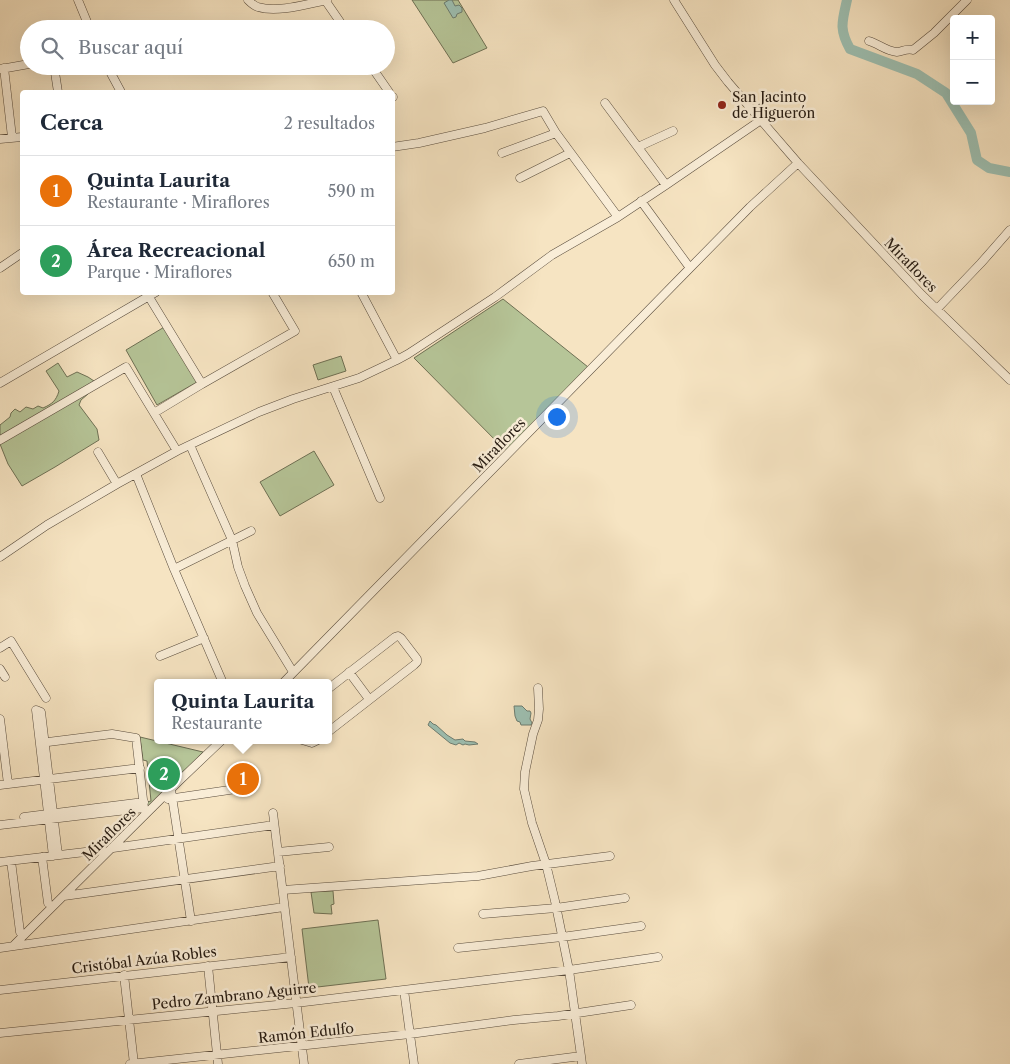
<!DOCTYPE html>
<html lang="es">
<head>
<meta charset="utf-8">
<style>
	body { margin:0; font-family:"Libre Caslon Text",serif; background:#f2f2f3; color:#1f2937 }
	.controls { position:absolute; right:15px; top:15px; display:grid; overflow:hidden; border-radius:5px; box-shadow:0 5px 20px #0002 }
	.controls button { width:45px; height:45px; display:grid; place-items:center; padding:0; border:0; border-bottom:1px solid #e0e1e3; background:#fff; color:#1f2937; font:25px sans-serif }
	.you { position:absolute; left:556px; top:416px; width:18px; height:18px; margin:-12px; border:4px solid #fff; border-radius:50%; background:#1a73e8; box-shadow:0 0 0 8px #1a73e833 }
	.badge { display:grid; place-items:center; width:32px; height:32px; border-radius:50%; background:#ea580c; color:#fff; font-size:16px; font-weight:700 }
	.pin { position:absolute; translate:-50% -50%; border:2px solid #fff; box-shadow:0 1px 5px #0006 }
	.popup { position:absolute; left:154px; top:679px; width:178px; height:65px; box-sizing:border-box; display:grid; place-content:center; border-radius:5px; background:#fff; filter:drop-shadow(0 1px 4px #0005); font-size:16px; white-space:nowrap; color:#747a83 }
	.popup b { font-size:19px; color:#1f2937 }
	.popup::after { content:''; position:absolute; left:50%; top:100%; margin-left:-10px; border:10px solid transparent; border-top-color:#fff }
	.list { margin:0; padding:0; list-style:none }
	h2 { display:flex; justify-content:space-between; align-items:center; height:65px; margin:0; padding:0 20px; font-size:21px }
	h2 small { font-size:16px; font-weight:400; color:#747a83 }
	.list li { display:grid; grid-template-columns:32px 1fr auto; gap:15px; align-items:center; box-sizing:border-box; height:70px; padding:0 20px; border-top:1px solid #e0e1e3 }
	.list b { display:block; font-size:19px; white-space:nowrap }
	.list p { margin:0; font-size:16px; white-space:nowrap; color:#747a83 }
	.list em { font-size:16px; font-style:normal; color:#747a83 }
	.icon { flex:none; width:28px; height:28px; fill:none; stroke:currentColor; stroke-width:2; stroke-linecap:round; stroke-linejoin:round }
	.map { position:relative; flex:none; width:1010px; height:1064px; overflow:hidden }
	.search { position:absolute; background:#fff; box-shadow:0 5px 20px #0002; left:20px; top:20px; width:375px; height:55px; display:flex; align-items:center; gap:12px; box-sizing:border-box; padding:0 18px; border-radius:28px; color:#747a83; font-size:19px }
	.panel { position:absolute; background:#fff; box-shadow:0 5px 20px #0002; left:20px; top:90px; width:375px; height:205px; border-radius:5px }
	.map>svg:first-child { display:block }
	.green { fill:#b6c598; stroke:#6e7054 }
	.water { fill:#9dbfb1; stroke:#6d7d71 }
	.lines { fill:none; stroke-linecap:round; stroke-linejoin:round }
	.river { stroke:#9dbfb1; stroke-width:10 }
	.minor-casing { stroke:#594c3d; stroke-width:9 }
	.minor { stroke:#f9edd7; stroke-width:8 }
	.poi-dot { fill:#8f2418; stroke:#f9edd7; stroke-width:2 }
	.labels { text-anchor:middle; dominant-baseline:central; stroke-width:5; stroke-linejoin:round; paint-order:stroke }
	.poi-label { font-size:14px; fill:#251a11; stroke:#f9edd7; text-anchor:start }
	.street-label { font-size:14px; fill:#251a11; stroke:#f9edd7 }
</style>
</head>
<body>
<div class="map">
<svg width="1010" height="1064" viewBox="0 0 1010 1064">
	<rect width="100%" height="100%" fill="#f6e4c2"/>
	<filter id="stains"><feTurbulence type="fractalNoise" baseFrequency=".004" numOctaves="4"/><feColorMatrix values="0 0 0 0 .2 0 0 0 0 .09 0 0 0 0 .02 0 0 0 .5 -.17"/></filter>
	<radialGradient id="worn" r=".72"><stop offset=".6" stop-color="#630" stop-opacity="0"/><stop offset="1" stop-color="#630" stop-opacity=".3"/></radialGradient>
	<path class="green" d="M412 0H458L487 48 453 63Z
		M503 299 588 367 506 451 414 358Z
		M166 326 197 382 157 405 126 350Z
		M341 356 346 371 318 380 313 365Z
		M58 363 67 377 77 372 88 377 94 381 88 394 81 400 79 405 97 429 99 440 55 467 22 486 8 464 0 444V425L10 417 11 413 15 409 20 412 26 407 33 409 38 406 43 408C52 404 56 401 59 391L46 371Z
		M314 451 334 485 280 516 260 482Z
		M140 737 203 752 147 808V802L151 801 147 761 143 760Z
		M333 891 334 904 331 905 332 914 314 913 311 892Z
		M378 920 386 979 309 988 302 929Z"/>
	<path class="water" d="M449 0H452L455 6 459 5 462 8V12L457 14 456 17 453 18 444 3Z
		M514 706H522L527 711H530L531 713 530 719 532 723 531 725H521L520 722 517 721 515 716Z
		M430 721 433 724 436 725 447 735 455 740 463 739 465 741 475 742 478 744 469 745 465 744 463 745 459 743 456 745 450 743 428 725Z"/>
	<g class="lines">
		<path class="river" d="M847 0C842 22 839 29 850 49L917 74 946 93 971 133 977 160 989 168 1010 172"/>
		<g class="minor-casing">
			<path id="minor" d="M78 0 90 29
				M248 0C251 3 254 6 258 7 277 13 307 4 327 0
				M325 0 345 29
				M674 0 715 65 728 82 798 163 922 295 1010 380
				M869 41C879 44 886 51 897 52 902 52 906 48 913 50L934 33 967 0
				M54 66 58 92
				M107 66 121 92
				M371 66 389 92
				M4 68 12 137
				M1 69 29 64
				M392 97H393
				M605 103 666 185
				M0 139 22 137
				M392 147 419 143 485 128 543 111 556 133 618 217
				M638 147 673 131
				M502 153 556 133
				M520 178 570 153
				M641 201 690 268
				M0 268 22 253
				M361 292 397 360
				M149 297 202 384 154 413
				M937 309 981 263 1010 230
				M0 383 156 292
				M202 384 295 331 272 292
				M333 387 380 498
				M0 440 126 367 177 451
				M190 445 232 540 238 567 245 586 257 613 293 672
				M98 452 117 484
				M136 474 174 569 223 683
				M0 557 47 525 117 484 177 451 259 412 293 399 359 378 397 360 408 354 495 297 552 255 618 217 666 185 761 120
				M174 569 251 531
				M0 648 11 641 46 698
				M160 656 204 638
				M0 669 5 677
				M349 672 369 699
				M283 683 690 268 750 207 798 163
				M538 688 539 709 538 720 533 734 525 772 524 789 532 823 546 864 555 901 569 970 581 1056
				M328 689 395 637 398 636 401 638 417 659V662L414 665 328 732
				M0 719 8 784
				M302 740 312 743 318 740
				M0 785 140 768
				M171 790 191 921
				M168 799 236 789
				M273 813 304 1064
				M24 817 144 802
				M0 825 144 808 136 738 112 734 40 743
				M113 848 274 825
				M278 852 329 847
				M53 856 36 710 41 712 58 855
				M42 857 48 903
				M11 861 20 932
				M0 862 102 850
				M283 890 478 876 532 866 610 856
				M64 896 280 866
				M483 914 556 908 625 898
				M14 945 179 781 222 740
				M0 948 284 907
				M458 948 562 937 641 926
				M208 966 218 1064
				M124 975 134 1064
				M0 990 291 957
				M404 990 414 1064
				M0 1033 296 1003 569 970 658 957
				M130 1064 410 1034 514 1020 558 1016 631 1005
				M519 1064 581 1056 582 1064"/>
		</g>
		<use href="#minor" class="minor"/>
	</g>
	<circle class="poi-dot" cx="722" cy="105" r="5"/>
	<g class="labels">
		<g class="poi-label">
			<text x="732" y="97">San Jacinto<tspan x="732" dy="16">de Higuerón</tspan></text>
		</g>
		<g class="street-label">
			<text transform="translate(911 265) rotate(46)">Miraflores</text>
			<text transform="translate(499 445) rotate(-46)">Miraflores</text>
			<text transform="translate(109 834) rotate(-45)">Miraflores</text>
			<text transform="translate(144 960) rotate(-7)">Cristóbal Azúa Robles</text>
			<text transform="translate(234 996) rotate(-6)">Pedro Zambrano Aguirre</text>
			<text transform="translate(306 1033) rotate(-6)">Ramón Edulfo</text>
		</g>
	</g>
	<rect width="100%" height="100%" filter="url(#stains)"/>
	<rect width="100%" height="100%" fill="url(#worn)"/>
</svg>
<div class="controls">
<button>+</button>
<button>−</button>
</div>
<div class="you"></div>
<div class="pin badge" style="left:243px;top:779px;background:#e8710a">1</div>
<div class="popup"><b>Quinta Laurita</b>Restaurante</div>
<div class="pin badge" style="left:164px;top:774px;background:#2e9e5b">2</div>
<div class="search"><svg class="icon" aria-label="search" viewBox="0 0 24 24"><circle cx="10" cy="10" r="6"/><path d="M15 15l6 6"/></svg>Buscar aquí</div>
<section class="panel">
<h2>Cerca<small>2 resultados</small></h2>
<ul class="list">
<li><span class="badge" style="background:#e8710a">1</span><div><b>Quinta Laurita</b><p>Restaurante · Miraflores</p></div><em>590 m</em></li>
<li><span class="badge" style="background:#2e9e5b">2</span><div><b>Área Recreacional</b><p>Parque · Miraflores</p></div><em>650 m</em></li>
</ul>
</section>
</div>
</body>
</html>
